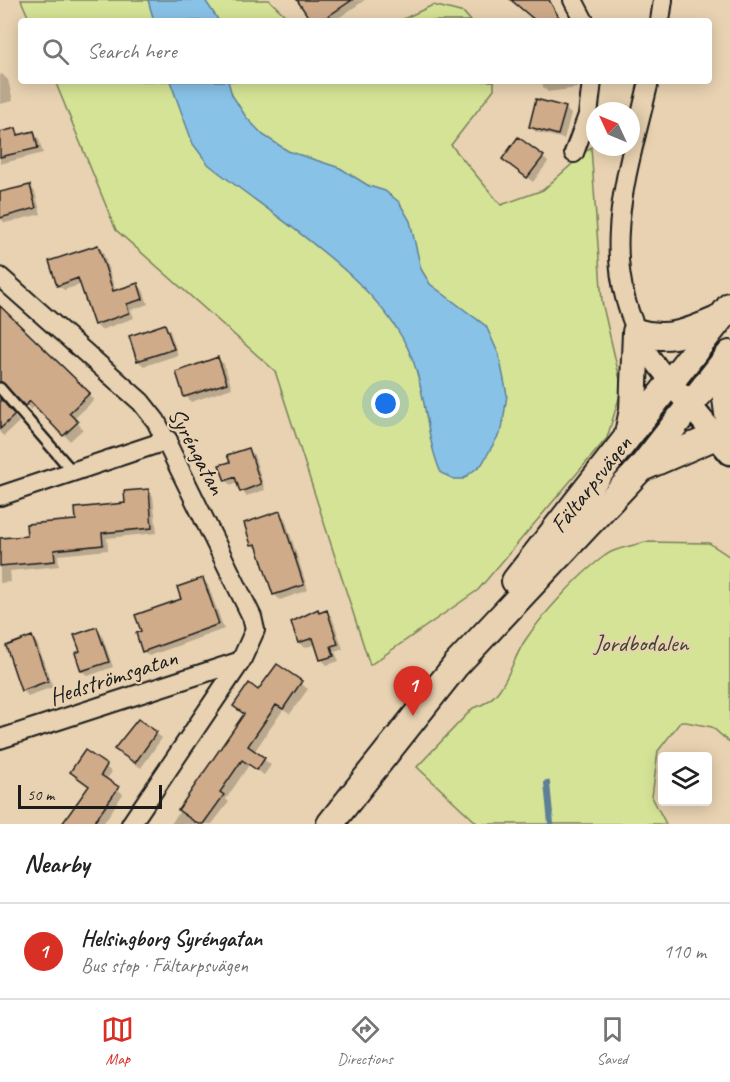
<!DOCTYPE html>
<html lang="en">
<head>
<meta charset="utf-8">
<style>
	body { margin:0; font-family:Caveat,sans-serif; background:#f6f6f6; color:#222 }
	.controls { position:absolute; right:18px; bottom:18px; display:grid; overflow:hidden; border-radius:6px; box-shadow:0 3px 15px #0003 }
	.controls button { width:54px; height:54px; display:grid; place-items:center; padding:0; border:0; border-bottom:2px solid #e0e0e0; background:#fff; color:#222; font:30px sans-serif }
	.compass { position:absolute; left:586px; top:102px; width:54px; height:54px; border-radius:50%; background:#fff; box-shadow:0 3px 15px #0003; rotate:314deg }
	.scale { position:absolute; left:18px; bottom:15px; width:144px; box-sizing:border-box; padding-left:6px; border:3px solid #1c1c1c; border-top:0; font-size:16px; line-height:21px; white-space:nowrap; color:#1c1c1c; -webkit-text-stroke:4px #e8d2b1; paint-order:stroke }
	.you { position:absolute; left:386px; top:404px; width:21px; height:21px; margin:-15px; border:4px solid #fff; border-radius:50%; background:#1a73e8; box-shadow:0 0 0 9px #1a73e833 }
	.badge { display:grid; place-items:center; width:39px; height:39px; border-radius:50%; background:#d93025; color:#fff; font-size:20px; font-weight:700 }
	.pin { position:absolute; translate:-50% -50px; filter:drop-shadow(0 2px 3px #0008) }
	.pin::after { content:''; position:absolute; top:32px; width:21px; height:18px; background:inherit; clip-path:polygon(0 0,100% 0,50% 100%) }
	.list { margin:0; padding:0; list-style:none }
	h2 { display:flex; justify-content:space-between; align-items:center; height:78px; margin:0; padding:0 24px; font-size:26px }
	h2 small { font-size:20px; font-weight:400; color:#767676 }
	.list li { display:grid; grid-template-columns:39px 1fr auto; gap:18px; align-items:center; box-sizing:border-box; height:96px; padding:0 24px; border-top:2px solid #e0e0e0 }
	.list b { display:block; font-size:22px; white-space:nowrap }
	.list p { margin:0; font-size:20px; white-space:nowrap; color:#767676 }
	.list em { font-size:20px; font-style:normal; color:#767676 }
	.icon { flex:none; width:33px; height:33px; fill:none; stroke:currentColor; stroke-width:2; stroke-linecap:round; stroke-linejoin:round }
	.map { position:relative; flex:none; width:730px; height:824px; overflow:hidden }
	.search { position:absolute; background:#fff; box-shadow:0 3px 15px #0003; left:18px; right:18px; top:18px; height:66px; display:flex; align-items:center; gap:15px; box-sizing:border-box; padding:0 21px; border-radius:6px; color:#767676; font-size:22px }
	.sheet { height:174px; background:#fff }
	nav { display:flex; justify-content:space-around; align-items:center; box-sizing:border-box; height:84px; border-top:2px solid #e0e0e0; background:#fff; font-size:16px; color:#767676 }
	nav a { display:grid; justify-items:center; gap:3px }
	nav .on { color:#d93025 }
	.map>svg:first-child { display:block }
	.green { fill:#d5e396; stroke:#788059; stroke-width:1.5 }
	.water { fill:#89c2e7; stroke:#5d8096; stroke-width:1.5 }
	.shadow { fill:#0003 }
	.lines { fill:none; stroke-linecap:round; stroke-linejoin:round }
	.stream { stroke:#5d8096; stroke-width:6 }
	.building { fill:#cfab89; stroke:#1c1c1c; stroke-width:1.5 }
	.service-casing { stroke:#1c1c1c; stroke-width:14 }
	.minor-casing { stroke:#1c1c1c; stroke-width:22 }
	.tertiary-casing { stroke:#1c1c1c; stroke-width:27 }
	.secondary-casing { stroke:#1c1c1c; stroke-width:30 }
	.service { stroke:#e8d2b1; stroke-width:9 }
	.minor { stroke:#e8d2b1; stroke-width:18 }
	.tertiary { stroke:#e8d2b1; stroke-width:22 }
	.secondary { stroke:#e8d2b1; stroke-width:26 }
	.labels { text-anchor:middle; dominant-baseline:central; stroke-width:4.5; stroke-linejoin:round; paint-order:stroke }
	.street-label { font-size:24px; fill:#1c1c1c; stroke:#e8d2b1 }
	.park-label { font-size:24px; fill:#414434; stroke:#e8d2b1 }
</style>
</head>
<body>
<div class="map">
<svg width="730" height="824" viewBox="0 0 730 824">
	<rect width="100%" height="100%" fill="#e8d2b1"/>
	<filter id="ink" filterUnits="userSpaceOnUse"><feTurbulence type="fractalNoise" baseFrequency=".0167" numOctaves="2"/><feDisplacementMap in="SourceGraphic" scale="12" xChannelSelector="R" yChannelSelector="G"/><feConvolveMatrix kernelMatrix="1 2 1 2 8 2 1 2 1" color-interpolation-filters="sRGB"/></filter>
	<g filter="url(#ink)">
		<path class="green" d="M21 0H269L291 21H30Z
			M433 5 464 13 471 21H399Z
			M55 81H494V89L451 145 501 205 543 190 591 147 602 302 622 388 607 438 478 590 370 665 275 371 116 230Z
			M645 542 709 543 730 557V743L712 727 681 721 658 751 652 797 666 824H478L417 767 473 708C505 700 509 666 524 642 541 616 580 573 606 555 615 548 633 546 645 542Z"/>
		<path class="water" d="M148 0H205L219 21H154Z
			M170 81H228L232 95 246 117 263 135 288 151 340 168 369 186 385 191 399 202 410 221 421 269 430 284 486 326 499 355 507 395 502 429 482 464 463 479H454L441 473C425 436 427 395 412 358 382 280 272 216 208 164L193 144Z"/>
		<path class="shadow" d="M298 0H365L334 21H312Z
			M512 0H550L562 21H526L533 17Z
			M2 74 8 80 13 101 0 104V75Z
			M542 81H576L577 88 548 92 543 87Z
			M565 108 571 114 564 139 536 132 530 126Z
			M16 130 22 136 34 133 39 139 43 153 0 164V134Z
			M543 157 548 162 533 182 509 164Z
			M30 186 35 192 41 214 5 223 0 218V194Z
			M98 246 103 252 116 292 138 284 143 290 148 304 131 310 134 318 101 330 95 324 82 284 64 290 58 285Z
			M0 307 94 400 74 419 83 429 70 441 37 405 31 410 11 388 1 387 0 395Z
			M165 325 170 331 178 355 144 366 138 361 131 337Z
			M218 359 224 364 232 388 191 402 186 396 177 373Z
			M0 399 19 422 4 436 0 433Z
			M248 449 254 455 265 490 246 496 238 483 231 485 226 480 231 463Z
			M148 491 153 496 157 533 107 538 108 550 58 555 59 566 10 571 11 582 0 583V540L29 537 77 521 126 504Z
			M279 513 285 518 308 590 280 600 274 594 259 550 252 545Z
			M203 580 208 585 224 629 149 656 143 651 183 600Z
			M318 611 320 614 326 612 332 617 343 649 335 652 339 661 327 665 322 660 316 644 304 648 299 642Z
			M96 629 102 635 113 667 88 676 82 671 76 654 82 652Z
			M32 638 37 643 53 687 28 696 23 690Z
			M277 666 308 689 290 714 283 710 254 752 271 765 264 775 249 765 226 799 229 802 212 824H171L245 715 235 706 259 692Z
			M156 733 162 738 141 768 121 754Z
			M86 752 112 772 106 780 123 794 103 824H64L90 787 72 772Z"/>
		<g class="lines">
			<path class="stream" d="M547 783 551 824"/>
		</g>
		<path class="building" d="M297 0H352L321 21H311Z
			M511 0H549L561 21H536Z
			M536 99 566 107 558 135 529 127Z
			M16 128 18 135 34 131 38 148 0 157V132Z
			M518 137 544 156 527 178 502 159Z
			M30 185 36 208 0 218V192Z
			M98 245 113 291 138 283 143 299 127 304 129 313 94 325 78 278 57 286 49 261Z
			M0 306 90 393 69 413 78 422 63 436 30 401 25 406 0 381Z
			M165 324 174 349 137 361 129 336Z
			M218 357 227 383 184 397 176 372Z
			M0 398 15 415 0 429Z
			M249 448 261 484 240 492 235 477 225 481 219 465 230 462 227 455Z
			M149 489 152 528 102 533 103 545 54 550 55 561 0 566V538L27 536 26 524 76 520 75 508 125 503 124 491Z
			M280 511 304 585 273 595 256 544 251 545 244 523Z
			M203 578 219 624 142 652 136 633 141 631 135 615 181 599 177 587Z
			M318 609 319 613 327 610 338 644 331 646 334 656 320 660 313 638 298 643 291 622Z
			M97 627 109 662 81 671 75 653 80 651 74 635Z
			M32 636 48 681 21 691 6 646Z
			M277 664 302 681 283 709 276 705 248 746 265 758 257 770 242 760 220 792 224 795 203 824H198L178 810 244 714 233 706 249 683 258 690Z
			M138 719 157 732 135 763 114 749Z
			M85 750 107 765 101 775 119 787 93 824H62L89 786 70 772Z"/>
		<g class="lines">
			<g class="service-casing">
				<path id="service" d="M0 388 73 472"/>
			</g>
			<g class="minor-casing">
				<path id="minor" d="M573 0 584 21
					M660 21 663 0
					M649 81C628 174 594 259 646 349 652 361 662 371 670 382
					M574 153 588 115 592 81
					M0 277 141 402 156 421 252 617 255 630 241 661 131 824
					M0 496 168 440
					M0 739 241 661"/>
			</g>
			<g class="tertiary-casing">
				<path id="tertiary" d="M670 382 730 453"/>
			</g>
			<g class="secondary-casing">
				<g id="secondary">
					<path d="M727 358 724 384 730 428"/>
					<path d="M628 434 633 410 636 332C667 342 689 332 717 320"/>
					<path d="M644 467 716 436"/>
					<path id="s1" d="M515 581 730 306"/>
					<path d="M330 824 456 665 641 468 730 354"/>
				</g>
			</g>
			<use href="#service" class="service"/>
			<use href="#minor" class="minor"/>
			<use href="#tertiary" class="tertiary"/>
			<use href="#secondary" class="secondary"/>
		</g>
	</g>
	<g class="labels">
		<g class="street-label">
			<text transform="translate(197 451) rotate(62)">Syréngatan</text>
			<text stroke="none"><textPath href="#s1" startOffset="123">Fältarpsvägen</textPath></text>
			<text transform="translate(113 677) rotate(-18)">Hedströmsgatan</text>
		</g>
		<g class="park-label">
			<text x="641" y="643">Jordbodalen</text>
		</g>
	</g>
</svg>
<div class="controls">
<button><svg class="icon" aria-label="layers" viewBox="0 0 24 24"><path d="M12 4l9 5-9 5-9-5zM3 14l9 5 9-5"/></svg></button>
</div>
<svg class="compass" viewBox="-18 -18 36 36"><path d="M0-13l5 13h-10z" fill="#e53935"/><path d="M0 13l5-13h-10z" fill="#767676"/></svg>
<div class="scale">50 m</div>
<div class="you"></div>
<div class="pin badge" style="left:413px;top:716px">1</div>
<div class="search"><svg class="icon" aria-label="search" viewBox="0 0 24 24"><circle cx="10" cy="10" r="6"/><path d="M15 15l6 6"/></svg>Search here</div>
</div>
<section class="sheet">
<h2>Nearby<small></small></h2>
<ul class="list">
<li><span class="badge">1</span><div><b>Helsingborg Syréngatan</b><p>Bus stop · Fältarpsvägen</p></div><em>110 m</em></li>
</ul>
</section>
<nav>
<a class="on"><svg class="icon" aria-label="map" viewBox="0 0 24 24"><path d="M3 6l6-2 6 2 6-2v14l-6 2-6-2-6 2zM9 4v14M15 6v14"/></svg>Map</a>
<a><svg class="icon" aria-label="directions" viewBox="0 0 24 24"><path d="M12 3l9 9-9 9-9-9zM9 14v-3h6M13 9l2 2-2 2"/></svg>Directions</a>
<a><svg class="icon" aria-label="saved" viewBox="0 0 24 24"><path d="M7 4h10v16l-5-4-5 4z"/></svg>Saved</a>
</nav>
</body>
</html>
